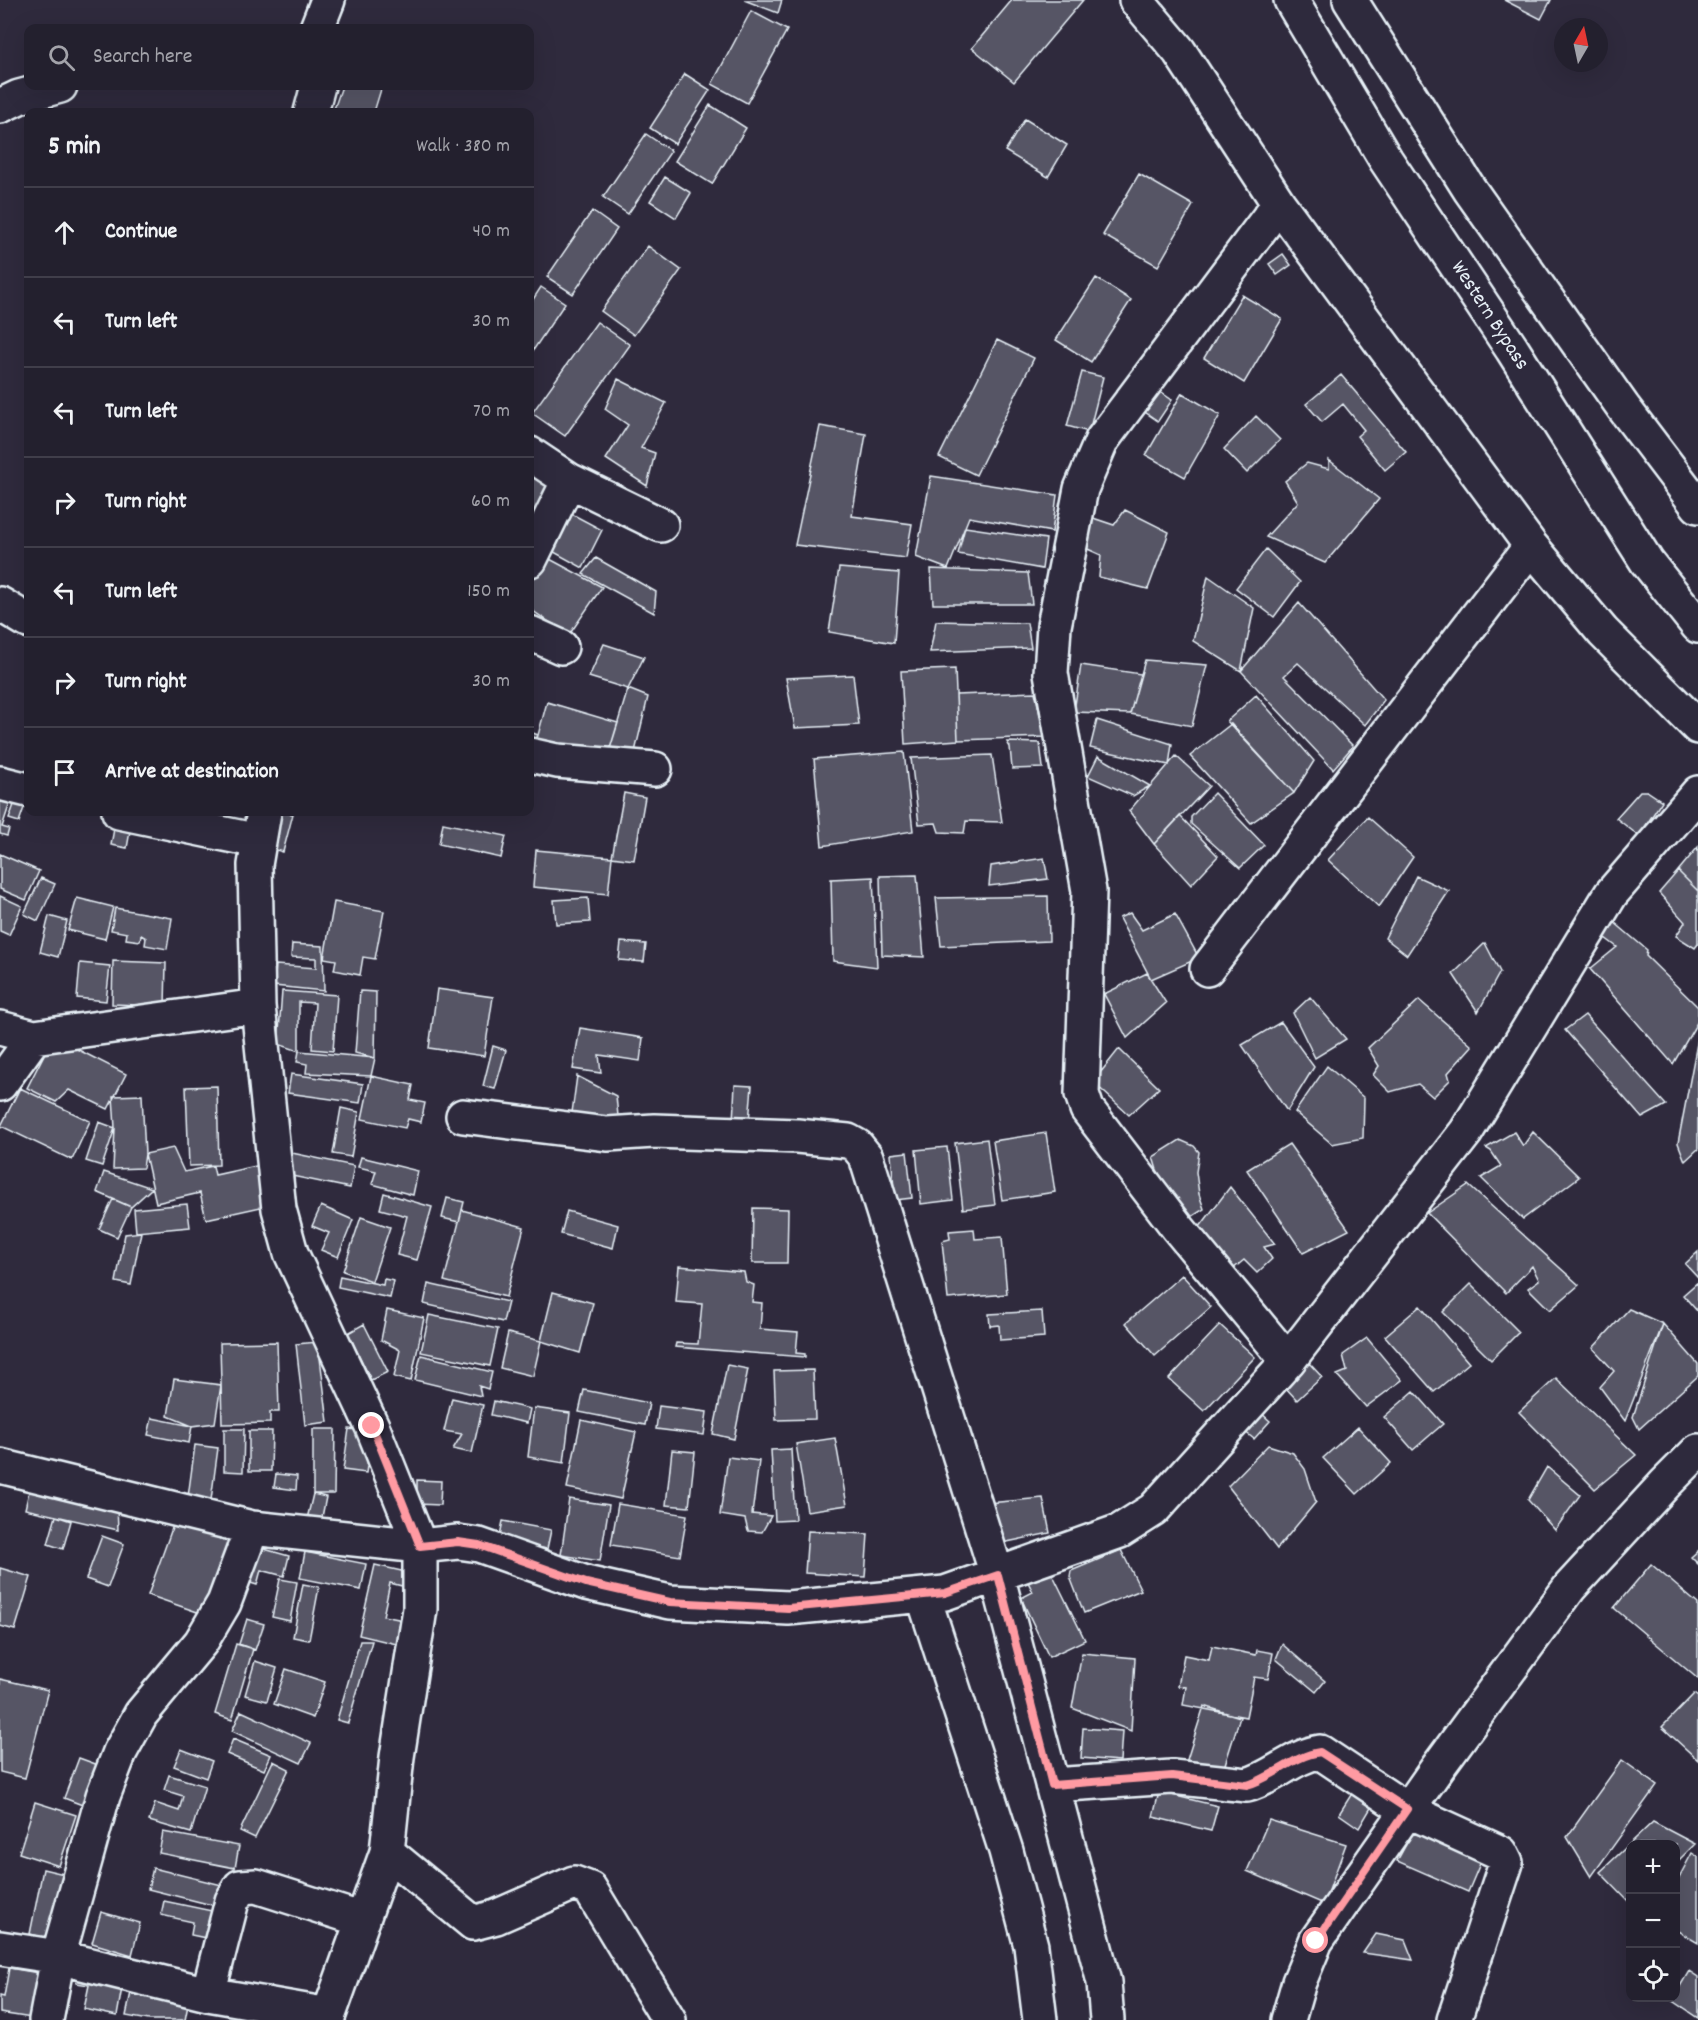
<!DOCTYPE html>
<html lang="en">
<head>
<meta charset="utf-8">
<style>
	body { margin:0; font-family:Dekko,sans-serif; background:#2b2836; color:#f1f3f6 }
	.controls { position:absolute; right:18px; bottom:18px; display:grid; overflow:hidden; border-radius:12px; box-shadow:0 6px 24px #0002 }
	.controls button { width:54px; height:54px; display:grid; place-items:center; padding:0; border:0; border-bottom:2px solid #403e4a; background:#23202e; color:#f1f3f6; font:30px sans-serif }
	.compass { position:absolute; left:1554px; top:18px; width:54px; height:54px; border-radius:50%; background:#23202e; box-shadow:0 6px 24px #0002; rotate:9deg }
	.stop { position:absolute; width:18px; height:18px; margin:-14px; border:4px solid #ff9aa2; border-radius:50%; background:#fff }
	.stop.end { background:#ff9aa2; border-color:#fff; box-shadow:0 2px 6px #0008 }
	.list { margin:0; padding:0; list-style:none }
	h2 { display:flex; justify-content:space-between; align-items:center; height:78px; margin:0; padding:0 24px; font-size:26px }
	h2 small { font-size:20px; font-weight:400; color:#a3a3aa }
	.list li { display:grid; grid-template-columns:39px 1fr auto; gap:18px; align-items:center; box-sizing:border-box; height:90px; padding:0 24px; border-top:2px solid #403e4a }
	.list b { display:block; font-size:22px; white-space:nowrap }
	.list em { font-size:20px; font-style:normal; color:#a3a3aa }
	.icon { flex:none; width:33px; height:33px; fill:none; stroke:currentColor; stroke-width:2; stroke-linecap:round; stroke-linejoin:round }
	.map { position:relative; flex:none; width:1698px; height:2020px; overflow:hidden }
	.search { position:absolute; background:#23202e; box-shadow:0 6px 24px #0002; left:24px; top:24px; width:510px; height:66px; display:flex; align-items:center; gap:15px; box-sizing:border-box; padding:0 21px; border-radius:12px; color:#a3a3aa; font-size:22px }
	.panel { position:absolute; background:#23202e; box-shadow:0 6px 24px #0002; left:24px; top:108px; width:510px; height:708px; border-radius:12px }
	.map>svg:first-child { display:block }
	.building { fill:#575565; stroke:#e8f1f8; stroke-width:1.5 }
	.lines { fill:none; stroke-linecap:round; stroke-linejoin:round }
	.minor-casing { stroke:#e8f1f8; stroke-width:38 }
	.major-casing { stroke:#e8f1f8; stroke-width:38 }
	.minor { stroke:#2f2a3d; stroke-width:33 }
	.major { stroke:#2f2a3d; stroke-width:33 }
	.route { stroke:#ff9aa2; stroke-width:8 }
	.labels { text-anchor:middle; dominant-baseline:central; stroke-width:4.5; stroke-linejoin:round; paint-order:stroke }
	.street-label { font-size:21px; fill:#e8f1f8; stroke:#2f2a3d }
</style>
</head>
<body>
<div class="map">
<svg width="1698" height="2020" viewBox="0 0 1698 2020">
	<rect width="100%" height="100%" fill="#2f2a3d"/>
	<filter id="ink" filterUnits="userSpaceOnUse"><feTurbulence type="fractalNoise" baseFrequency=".0167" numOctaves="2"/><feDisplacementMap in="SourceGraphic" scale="12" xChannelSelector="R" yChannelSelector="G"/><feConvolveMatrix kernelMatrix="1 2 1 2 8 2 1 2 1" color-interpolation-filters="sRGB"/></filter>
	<g filter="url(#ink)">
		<path class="building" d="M744 0H782L778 13Z
			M1012 0H1083L1014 82 972 48Z
			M1504 0H1551L1541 19Z
			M751 11 787 30 747 103 712 84Z
			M685 74 710 90 675 144 650 128Z
			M342 86H382L374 112H333Z
			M710 105 746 128 712 184 675 161Z
			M1025 119 1067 145 1048 177 1005 151Z
			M646 134 671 151 628 214 603 197Z
			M1139 174 1193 205 1158 266 1103 235Z
			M665 177 691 193 676 218 650 201Z
			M592 211 617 229 573 294 547 277Z
			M648 246 681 270 634 335 601 311Z
			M1283 254 1291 265 1277 275 1269 264Z
			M1096 278 1131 300 1091 362 1056 340Z
			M541 287 565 303 530 355V304Z
			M1242 295 1282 319 1244 383 1204 358Z
			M597 322 630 345 565 436 532 413Z
			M997 340 1034 358 976 475 939 457Z
			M1082 372 1103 377 1089 432 1067 426Z
			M1341 375 1406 452 1385 470 1357 436 1364 430 1343 404 1322 422 1306 404Z
			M618 379 666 403 641 448 655 453 647 486 606 459 628 425 605 409Z
			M1153 387 1172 400 1158 421 1139 408Z
			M1182 393 1220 415 1185 477 1146 455Z
			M1256 416 1280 440 1247 473 1224 449Z
			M820 426 866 434 852 516 912 524 906 558 795 545Z
			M1329 460 1379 499 1325 563 1266 537 1298 502 1285 481 1307 463 1329 469Z
			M530 475 548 483 530 522Z
			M931 476 1057 495 1052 532 969 517 948 569 916 557Z
			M1125 510 1169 532 1148 589 1099 577 1101 555 1081 546 1090 517 1114 525Z
			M568 512 602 530 583 568 545 547Z
			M965 527 1046 539 1042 569 958 554Z
			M1266 549 1300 582 1274 617 1236 588Z
			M546 557 602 587 569 635 530 609V583Z
			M596 558 656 592 654 613 583 574Z
			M839 568 899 573 894 643 829 632Z
			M931 569 1028 573 1032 604H933Z
			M1208 576 1254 608 1241 671 1193 641Z
			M1299 603 1384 700 1365 725 1298 663 1284 676 1353 746 1333 769 1241 671Z
			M936 621 1027 623 1031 648 930 652Z
			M604 644 644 657 628 689 589 677Z
			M1145 660 1207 665 1192 726 1130 714Z
			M1081 665 1141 674 1130 714 1074 712Z
			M955 669 958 740 905 744 901 671Z
			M853 675 859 725 795 728 786 678Z
			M628 689 648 697 635 752H609Z
			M1035 692 1045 737 958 740 956 695Z
			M1256 695 1314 761 1294 793 1227 721Z
			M547 702 618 723 609 752 534 750Z
			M1097 720 1172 744 1169 765 1090 748Z
			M1231 724 1294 793 1251 823 1190 756Z
			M530 732 538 735 530 749Z
			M1007 742 1040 743 1043 768 1012 769 1010 747Z
			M904 752 913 831 822 846 814 759Z
			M992 755 1002 822 966 821 964 833 939 832 936 823 919 824 911 758Z
			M1098 756 1150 786 1133 796 1088 776Z
			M1176 756 1209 786 1154 844 1129 811Z
			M1640 791H1647L1662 801 1639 836 1616 818Z
			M624 793 645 797 634 860 612 857Z
			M1214 793 1264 845 1240 868 1191 824V817Z
			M0 796 11 800 2 827 9 829 7 836 0 834Z
			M16 799 26 802 19 822 9 819Z
			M277 812 293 814 283 852 267 847Z
			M1180 816 1218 856 1191 885 1154 844Z
			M1368 817 1413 857 1379 907 1328 860Z
			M116 818 132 820 127 848 111 845Z
			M443 823 506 836 501 858 439 844Z
			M1698 847V891L1678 871Z
			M536 850 612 857 608 894 533 887Z
			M0 854 39 871 26 900 0 889Z
			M1044 858 1048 879 989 886 991 866Z
			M1678 871 1698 891V944L1695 948 1676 936 1685 922 1659 893Z
			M917 875 924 957 882 955 880 876Z
			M1416 876 1449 891 1407 955 1385 938Z
			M873 877 877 967 833 961 831 879Z
			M41 878 55 884 38 921 24 914Z
			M0 896 22 906 9 935 0 931Z
			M1048 896 1049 941 941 946 936 898Z
			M77 898 113 907 105 939 68 930Z
			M588 898 590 922 556 924 554 900Z
			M334 902 384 911 375 959 363 957 360 975 334 970 336 960 324 958Z
			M115 908 172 918 167 949 145 945 146 938 141 935 140 941 126 939 127 933 111 930Z
			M1130 913 1142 930 1175 914 1199 958 1151 979 1119 918Z
			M49 916 67 921 58 957 40 952Z
			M1614 922 1647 950 1646 956 1698 1007V1021L1673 1064 1590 969 1617 947 1601 935Z
			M621 942 646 944 644 962 619 960Z
			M1485 943 1500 972 1478 1012 1453 974Z
			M292 944 323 946 324 991 274 986 276 965 316 968V958L291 957Z
			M113 961 166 963 165 1006 112 1004Z
			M80 963 110 966 106 1001 77 998Z
			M1147 973 1166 1003 1127 1038 1104 994Z
			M437 989 493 997 484 1056 429 1048Z
			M282 991 337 995 333 1051 312 1049 315 1003 299 1002V1051L278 1044Z
			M360 991 376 992 375 1058 355 1053Z
			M1310 997 1346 1039 1315 1058 1293 1013Z
			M1419 1000 1472 1046 1448 1073 1450 1080 1433 1097 1418 1084 1390 1092 1373 1075 1379 1066 1368 1048Z
			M1585 1015 1666 1105 1642 1118 1565 1030Z
			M1281 1022 1314 1067 1287 1111 1242 1045Z
			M580 1028 643 1038 640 1061 599 1055 601 1073 573 1069Z
			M53 1037 126 1074 108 1109 69 1090 56 1102 27 1088Z
			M1698 1038V1149L1685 1161 1678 1143Z
			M493 1046 506 1050 495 1089 483 1086Z
			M1119 1049 1159 1088 1129 1115 1093 1082Z
			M299 1051 375 1058 371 1076 306 1073 307 1064 297 1062Z
			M1327 1066 1364 1098 1363 1138 1332 1144 1295 1112Z
			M291 1074 363 1084 360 1103 288 1093Z
			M371 1076 413 1085 410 1100 425 1103 421 1122 408 1119 405 1128 362 1119Z
			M577 1076 616 1096 619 1126 571 1120Z
			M735 1085 752 1086 749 1122 733 1121Z
			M217 1086 219 1165 189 1166 186 1087Z
			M20 1088 90 1121 72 1160 1 1126Z
			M142 1095 145 1154 143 1168 113 1169 115 1128 113 1096Z
			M341 1108 359 1112 351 1157 333 1154Z
			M99 1122 115 1128 102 1166 86 1161Z
			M1514 1132 1523 1146 1533 1132 1579 1177 1523 1219 1481 1178 1501 1166 1491 1151 1486 1148Z
			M1046 1133 1055 1192 1002 1200 993 1141Z
			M987 1139 995 1205 963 1209 955 1143Z
			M1180 1140 1194 1146 1199 1152 1196 1172 1199 1194 1204 1209 1179 1225 1168 1189 1157 1170 1153 1157Z
			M1289 1144 1349 1230 1303 1253 1247 1170Z
			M947 1147 953 1200 921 1204 916 1150Z
			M173 1148 184 1172 213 1166 215 1175 261 1165 270 1205 206 1219 200 1193 156 1203 145 1154Z
			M907 1152 912 1198 895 1200 891 1154Z
			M292 1153 354 1166 350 1188 287 1175Z
			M361 1157 418 1171 413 1195 372 1184 376 1171 358 1167Z
			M104 1172 152 1188 131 1207 97 1192Z
			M1468 1185 1579 1285 1550 1310 1528 1288 1539 1280 1532 1266 1506 1293 1427 1213Z
			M1230 1187 1275 1244 1264 1247 1272 1259 1257 1273 1244 1260 1233 1269 1199 1228Z
			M384 1193 432 1207 417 1260 397 1255 407 1216 380 1209Z
			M447 1198 464 1202 459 1222 442 1218Z
			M113 1199 131 1207 117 1237 99 1229Z
			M187 1204 190 1227 136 1232 134 1209Z
			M321 1206 353 1220 338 1257 321 1250 329 1233 312 1226Z
			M753 1208 788 1209 787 1263H752Z
			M462 1210 524 1227 506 1297 444 1281Z
			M567 1211 618 1225 613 1248 561 1234Z
			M361 1217 390 1227 372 1281 343 1271Z
			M974 1229 975 1239 1002 1237 1007 1294 948 1299 942 1241 950 1239 949 1231Z
			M141 1232 131 1285 116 1282 125 1234Z
			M1698 1252V1278L1685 1264Z
			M679 1266 744 1272 746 1282 754 1285 752 1302 762 1303 760 1329 798 1332 796 1353 805 1354V1357L675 1347 676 1343 698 1344 702 1304 676 1302Z
			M1182 1275 1211 1307 1155 1356 1126 1323Z
			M340 1276 383 1285 384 1279 394 1281 390 1298 338 1287Z
			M1698 1282V1312L1683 1295Z
			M428 1284 508 1302 503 1322 424 1304Z
			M1471 1284 1519 1332 1491 1360 1443 1312Z
			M553 1292 593 1303 580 1353 541 1341Z
			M1420 1306 1469 1363 1434 1392 1385 1336Z
			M1629 1309 1663 1324 1625 1421 1600 1387 1614 1371 1593 1348Z
			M387 1310 424 1318 411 1381 394 1377 400 1350 381 1340Z
			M1042 1311 1044 1337 1000 1340 999 1325 990 1326 989 1314Z
			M429 1315 498 1329 490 1366 421 1352Z
			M364 1324 388 1372 371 1380 348 1333Z
			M1663 1324 1698 1364V1376L1639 1429 1633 1417Z
			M1220 1325 1255 1357 1204 1411 1169 1379Z
			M508 1333 541 1341 533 1376 500 1368Z
			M1367 1338 1402 1380 1366 1407 1337 1375 1347 1371 1343 1355Z
			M277 1342 279 1412H270V1423L222 1424 220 1343Z
			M318 1342 328 1422 305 1425 296 1344Z
			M421 1355 492 1372 488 1389 479 1386 481 1396 415 1380Z
			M1309 1363 1322 1377 1297 1400 1284 1386Z
			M727 1365 748 1369 734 1439 713 1434Z
			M813 1370 815 1419 776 1420 774 1371Z
			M1556 1378 1636 1455 1595 1489 1519 1412Z
			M174 1379 221 1385 215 1423 192 1426 168 1416Z
			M584 1390 649 1403 645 1425 579 1412Z
			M1414 1391 1443 1424 1413 1450 1384 1417Z
			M452 1398 483 1405 472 1453 453 1449 462 1434 444 1431Z
			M494 1401 530 1409 527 1423 491 1415Z
			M659 1406 707 1412 704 1435 656 1429Z
			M534 1408 570 1413 564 1463 528 1457Z
			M1260 1412 1270 1421 1254 1439 1244 1431Z
			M152 1418 192 1426 189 1443 148 1435Z
			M581 1420 636 1432 621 1499 567 1488Z
			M1358 1427 1391 1463 1357 1494 1323 1458Z
			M224 1429H244L243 1472 224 1471Z
			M313 1429H335L334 1494H313Z
			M349 1429 372 1432 366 1473 343 1470Z
			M249 1431H272L271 1471H249Z
			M835 1438 847 1505 807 1511 796 1444Z
			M195 1445 218 1448 211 1500 188 1497Z
			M1268 1445 1293 1453 1305 1469 1316 1502 1277 1549 1228 1486Z
			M791 1449 795 1520 775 1521 771 1450Z
			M672 1450 695 1452 689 1507 666 1505Z
			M728 1457 759 1461 752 1514 771 1516 762 1532 748 1531 745 1519 720 1515Z
			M1547 1467 1580 1495 1555 1530 1528 1500Z
			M276 1474 297 1476 296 1490 274 1487Z
			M417 1480 441 1481 440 1505 417 1504Z
			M30 1487 117 1506 118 1530 25 1509Z
			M313 1494 326 1497 321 1522 307 1519Z
			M1043 1498 1050 1533 997 1544 988 1503Z
			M569 1499 609 1505 600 1561 561 1555Z
			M618 1504 687 1515 680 1556 611 1545Z
			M56 1516 71 1521 63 1549 48 1544Z
			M175 1520 233 1541 206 1615 148 1595Z
			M503 1521 551 1530 547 1549 499 1540Z
			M808 1531 868 1534 865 1577 805 1573Z
			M102 1536 124 1544 108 1587 86 1579Z
			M250 1545 289 1556 284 1576 261 1570 257 1585 241 1580Z
			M1121 1550 1141 1590 1084 1613 1070 1577 1071 1571Z
			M1698 1551V1564L1691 1557Z
			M305 1552 366 1564 361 1590 300 1578Z
			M1651 1564 1698 1604V1679L1614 1608Z
			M375 1565 406 1572 402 1586 390 1583 383 1616 403 1620 409 1647 359 1635Z
			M0 1568 31 1577 15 1630 0 1626Z
			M1051 1571 1085 1640 1049 1657 1021 1598 1033 1592 1028 1582Z
			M280 1579 297 1582 290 1621 272 1617Z
			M303 1584 319 1587 309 1640 293 1637Z
			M247 1619 264 1624 255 1650 239 1644Z
			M360 1641H372L348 1723 337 1720Z
			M236 1644 253 1649 232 1720 215 1714Z
			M1282 1644 1325 1681 1316 1692 1276 1659Z
			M1212 1646 1256 1655 1257 1650 1273 1653 1268 1679 1254 1677 1246 1717 1183 1705 1186 1687 1178 1686 1184 1655 1209 1660Z
			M1082 1653 1135 1658 1131 1731 1072 1708Z
			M255 1661 277 1668 267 1701 245 1695Z
			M286 1669 325 1682 313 1718 274 1704Z
			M0 1679 48 1690 25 1778 0 1772Z
			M1694 1694 1698 1697V1760L1662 1727Z
			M1204 1706 1240 1717 1221 1777 1185 1766Z
			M241 1711 311 1743 301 1763 232 1731Z
			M1083 1728 1122 1731 1120 1761 1081 1758Z
			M233 1739 271 1755 264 1770 227 1754Z
			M181 1749 212 1761 206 1778 174 1766Z
			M79 1758 101 1766 85 1806 64 1798Z
			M1622 1760 1657 1785 1591 1877 1567 1837Z
			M273 1761 289 1769 255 1838 240 1831Z
			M169 1775 205 1786 191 1833 149 1821 155 1803 179 1811 183 1796 164 1790Z
			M1356 1787 1375 1801 1359 1828 1339 1814Z
			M1159 1792 1218 1806 1211 1831 1153 1817Z
			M35 1802 76 1815 59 1866 19 1853Z
			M1269 1820 1346 1844 1324 1904 1247 1871Z
			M1653 1822 1695 1844 1676 1863V1844H1630V1903L1600 1872Z
			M163 1832 239 1846 235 1868 159 1853Z
			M1413 1832 1482 1859 1468 1892 1397 1861Z
			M1692 1853 1698 1857V1943L1676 1930V1883Z
			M153 1868 226 1886 220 1907 148 1889Z
			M43 1869 64 1874 51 1939 30 1934Z
			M164 1901 212 1911 206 1938 191 1935 193 1922 161 1915Z
			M101 1912 140 1923 132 1955 92 1943Z
			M1376 1934 1405 1940 1413 1960 1363 1953Z
			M9 1968 45 1974 38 2019 0 2013V1996L4 1997Z
			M1689 1971 1698 1977V2018L1671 2000 1672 1998H1676V1993Z
			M78 1972 123 1982 117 2016 84 2009 89 1985 76 1983Z
			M133 1983 190 1995 185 2020H149L126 2016Z"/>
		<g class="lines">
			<g class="minor-casing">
				<path id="minor" d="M1136 0 1179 51 1279 204 1531 546 1603 632 1698 727
					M317 28 328 0
					M0 106 19 97 60 86
					M311 112 318 86
					M1279 204 1102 440 1081 489 1054 626 1051 673 1089 891 1082 1094 1087 1109 1178 1228 1288 1361
					M530 454 569 480 661 525
					M530 560 569 480
					M0 604 28 621
					M530 633 561 647
					M530 755 557 761 655 769
					M0 783 28 790
					M119 812 258 841
					M264 812 255 865 258 1006 279 1209 291 1253 372 1426 420 1546V1609L397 1757 387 1852
					M1207 969 1531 546
					M0 1028 34 1037 258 1006
					M0 1084 34 1037
					M463 1116 607 1134 654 1131 797 1136 848 1141 857 1146 866 1157 997 1575 1104 1982 1107 2020
					M0 1466 252 1528 420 1546 458 1542 479 1545 586 1583 670 1602 788 1608 945 1593 1120 1531 1153 1510 1288 1361 1466 1132 1611 894 1698 793
					M923 1595 1006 1851 1031 1946 1040 2020
					M1052 1785 1172 1777 1247 1785C1273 1778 1293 1756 1320 1752L1407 1810 1501 1853 1506 1863 1454 2020
					M0 1948 58 1957 208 1994 329 2015
					M208 1994 232 1901 240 1887 256 1886 363 1920
					M46 2020 58 1957 103 1796 120 1752 141 1714 201 1642 224 1603 252 1528
					M327 2020 387 1852 473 1923 496 1917 574 1883 590 1889 669 2020
					M1288 2020 1299 1982 1316 1941 1438 1767 1570 1587 1665 1484 1698 1451"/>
			</g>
			<g class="major-casing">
				<path id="major" d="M1291 0 1386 160 1512 349 1647 562 1698 626
					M1350 0 1470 190 1623 407 1698 506"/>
			</g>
			<use href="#minor" class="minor"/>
			<use href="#major" class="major"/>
		</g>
	</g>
	<g class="lines" filter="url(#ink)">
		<path class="route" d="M372 1426 420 1546 458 1542 479 1545 586 1583 670 1602 788 1608 945 1593 998 1575 1052 1785 1172 1776 1247 1785C1273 1778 1293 1756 1320 1752L1407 1809 1316 1941"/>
	</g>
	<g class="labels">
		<g class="street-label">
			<text transform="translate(1489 316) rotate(57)">Western Bypass</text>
		</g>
	</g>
</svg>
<div class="controls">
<button>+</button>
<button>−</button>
<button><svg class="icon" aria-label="locate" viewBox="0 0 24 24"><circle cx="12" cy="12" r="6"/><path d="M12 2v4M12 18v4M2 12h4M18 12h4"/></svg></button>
</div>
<svg class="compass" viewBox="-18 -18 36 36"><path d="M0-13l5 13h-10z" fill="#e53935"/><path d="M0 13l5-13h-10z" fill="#a3a3aa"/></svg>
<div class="stop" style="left:1316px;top:1941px"></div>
<div class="stop end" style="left:372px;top:1426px"></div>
<div class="search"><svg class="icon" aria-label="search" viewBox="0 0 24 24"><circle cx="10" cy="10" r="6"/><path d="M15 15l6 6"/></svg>Search here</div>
<section class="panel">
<h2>5 min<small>Walk · 380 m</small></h2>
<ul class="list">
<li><svg class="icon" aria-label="ahead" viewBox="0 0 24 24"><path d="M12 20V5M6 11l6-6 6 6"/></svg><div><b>Continue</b></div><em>40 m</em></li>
<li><svg class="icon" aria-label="left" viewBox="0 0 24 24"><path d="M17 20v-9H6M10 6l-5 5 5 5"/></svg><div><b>Turn left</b></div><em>30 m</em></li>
<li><svg class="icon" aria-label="left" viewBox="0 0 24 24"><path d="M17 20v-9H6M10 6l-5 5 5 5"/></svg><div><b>Turn left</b></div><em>70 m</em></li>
<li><svg class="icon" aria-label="right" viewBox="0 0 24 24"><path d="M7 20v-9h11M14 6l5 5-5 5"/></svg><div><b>Turn right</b></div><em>60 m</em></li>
<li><svg class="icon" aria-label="left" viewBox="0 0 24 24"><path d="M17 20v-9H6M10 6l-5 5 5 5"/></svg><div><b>Turn left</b></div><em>150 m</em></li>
<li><svg class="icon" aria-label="right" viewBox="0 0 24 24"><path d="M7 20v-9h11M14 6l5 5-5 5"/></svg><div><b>Turn right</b></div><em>30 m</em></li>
<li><svg class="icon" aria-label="arrive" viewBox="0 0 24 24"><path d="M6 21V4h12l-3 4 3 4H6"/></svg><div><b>Arrive at destination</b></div></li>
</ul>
</section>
</div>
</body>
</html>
